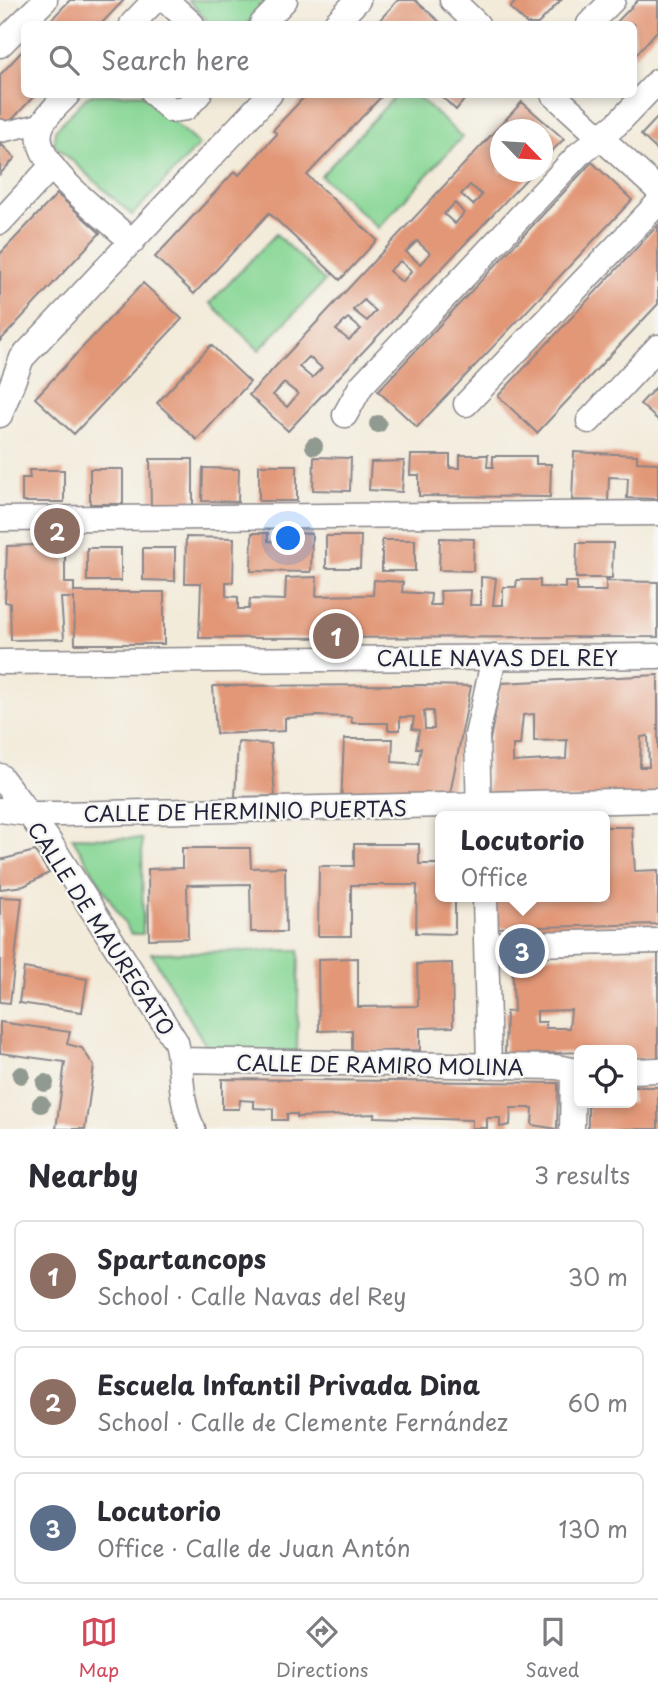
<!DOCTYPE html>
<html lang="en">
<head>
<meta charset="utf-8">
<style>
	body { margin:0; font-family:"Playpen Sans",sans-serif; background:#f7f7f7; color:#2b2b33 }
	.controls { position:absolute; right:21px; bottom:21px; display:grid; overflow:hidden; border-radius:10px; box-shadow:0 4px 10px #0003 }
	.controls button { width:63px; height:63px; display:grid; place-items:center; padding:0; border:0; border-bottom:2px solid #e1e1e2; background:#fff; color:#2b2b33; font:35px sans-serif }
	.compass { position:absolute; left:490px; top:119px; width:63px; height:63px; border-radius:50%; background:#fff; box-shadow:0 4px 10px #0003; rotate:115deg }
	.you { position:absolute; left:289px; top:539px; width:24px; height:24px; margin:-18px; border:5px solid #fff; border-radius:50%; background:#1a73e8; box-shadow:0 0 0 10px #1a73e833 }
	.badge { display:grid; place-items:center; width:46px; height:46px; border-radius:50%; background:#d1495b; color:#fff; font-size:23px; font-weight:700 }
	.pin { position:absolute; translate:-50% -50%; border:4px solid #fff; box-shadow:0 2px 7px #0006 }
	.popup { position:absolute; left:435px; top:811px; width:175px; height:91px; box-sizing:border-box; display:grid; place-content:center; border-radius:10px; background:#fff; filter:drop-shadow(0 2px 5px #0005); font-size:23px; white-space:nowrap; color:#7c7c81 }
	.popup b { font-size:26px; color:#2b2b33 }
	.popup::after { content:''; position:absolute; left:50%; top:100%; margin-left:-14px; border:14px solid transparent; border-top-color:#fff }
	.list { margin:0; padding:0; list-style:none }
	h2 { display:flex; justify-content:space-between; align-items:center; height:91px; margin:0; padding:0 28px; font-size:30px }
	h2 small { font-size:23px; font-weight:400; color:#7c7c81 }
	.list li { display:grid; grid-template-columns:46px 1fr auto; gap:21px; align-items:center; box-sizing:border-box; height:112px; margin:0 14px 14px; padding:0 14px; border:2px solid #e1e1e2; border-radius:10px }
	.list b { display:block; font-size:26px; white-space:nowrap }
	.list p { margin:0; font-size:23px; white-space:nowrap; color:#7c7c81 }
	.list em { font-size:23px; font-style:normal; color:#7c7c81 }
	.icon { flex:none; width:38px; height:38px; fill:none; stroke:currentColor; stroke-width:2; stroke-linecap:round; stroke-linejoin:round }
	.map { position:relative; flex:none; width:658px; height:1129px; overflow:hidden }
	.search { position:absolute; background:#fff; box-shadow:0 4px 10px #0003; left:21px; right:21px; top:21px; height:77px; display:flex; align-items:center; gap:18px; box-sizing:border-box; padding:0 24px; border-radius:10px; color:#7c7c81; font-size:26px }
	.sheet { height:469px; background:#fff }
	nav { display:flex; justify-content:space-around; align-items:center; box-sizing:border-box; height:98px; border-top:2px solid #e1e1e2; background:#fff; font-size:19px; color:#7c7c81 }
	nav a { display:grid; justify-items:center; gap:4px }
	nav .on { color:#d1495b }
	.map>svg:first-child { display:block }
	.green { fill:#89d796; stroke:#567c68; stroke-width:2 }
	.building { fill:#e29777; fill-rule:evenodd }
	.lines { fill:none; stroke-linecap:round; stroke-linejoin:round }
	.pedestrian-casing { stroke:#8a868a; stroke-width:22 }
	.minor-casing { stroke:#8a868a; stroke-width:27 }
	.pedestrian { stroke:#fff; stroke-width:19 }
	.minor { stroke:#fff; stroke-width:24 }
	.tree { fill:#919a91 }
	.labels { text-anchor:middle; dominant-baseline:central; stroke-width:5; stroke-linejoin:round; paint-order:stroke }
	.street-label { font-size:21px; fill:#22223b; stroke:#f6f6f2 }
</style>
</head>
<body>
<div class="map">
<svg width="658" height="1129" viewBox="0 0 658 1129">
	<rect width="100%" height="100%" fill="#f6f6f2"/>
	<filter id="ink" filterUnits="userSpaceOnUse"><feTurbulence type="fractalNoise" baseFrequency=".0143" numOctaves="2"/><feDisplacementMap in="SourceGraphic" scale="14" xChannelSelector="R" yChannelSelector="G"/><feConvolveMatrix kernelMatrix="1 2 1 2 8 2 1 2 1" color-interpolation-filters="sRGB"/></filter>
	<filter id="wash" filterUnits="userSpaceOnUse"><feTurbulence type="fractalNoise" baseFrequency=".00686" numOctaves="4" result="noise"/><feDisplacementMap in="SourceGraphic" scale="28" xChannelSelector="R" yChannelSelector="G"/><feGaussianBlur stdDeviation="1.57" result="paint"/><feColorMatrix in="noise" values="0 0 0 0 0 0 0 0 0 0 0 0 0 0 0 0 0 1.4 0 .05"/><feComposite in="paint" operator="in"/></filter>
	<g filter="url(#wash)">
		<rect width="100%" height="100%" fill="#f3ebda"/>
		<path class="green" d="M188 0H270L247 24H210Z
			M143 94 199 145 132 215 54 144 55 130 89 95Z
			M397 94 416 95 462 137 378 228 321 176Z
			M276 234 325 281 259 350 210 303Z
			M72 837 142 839 143 934H131Z
			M299 950 297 1051H209L151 953Z"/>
		<g id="blocks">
			<path class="building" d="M70 0H124L101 24H47Z
				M398 0H415L442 24H376Z
				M517 0H561L538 24H527L510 8Z
				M638 0H658V30L634 57V24H615Z
				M24 49V94H36L7 125 0 119V75Z
				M307 94 381 97 307 175 377 240 340 280 269 213 194 294 155 257 235 171 239 175 277 134 273 130Z
				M439 94H469L456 110Z
				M522 102 564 139 542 161V130H529L525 126 522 130H500V151L496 156 500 160V172H533L288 431 249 395ZM470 185 482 195 473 205 461 194ZM455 203 464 213 455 224 444 214ZM417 241 430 253 420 264 406 252ZM400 261 412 271 402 282 389 271ZM364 300 376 311 367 321 353 310ZM348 318 361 329 349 340 336 330ZM309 357 322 368 312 378 299 367ZM284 383 298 394 287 407 273 395Z
				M658 117V151L641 135Z
				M0 143 15 158 0 174Z
				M592 162 632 200 417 427 378 391Z
				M57 194 100 233 0 341V254Z
				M658 225V304L537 433 498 396Z
				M143 283 182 319 74 434 35 398Z
				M211 345 250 382 197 440 157 403Z
				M658 385V420L640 404Z
				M574 452 637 455V462L658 463V499L627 498 628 478 609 477 608 501 572 500Z
				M411 455H450V468H460V455H488L487 467H493V456H536V464H551L550 497 419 496V475H410Z
				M314 457 351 458 350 491 313 490Z
				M150 459H193V509H151Z
				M404 461 402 492 369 490 371 462Z
				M259 465H297V501H259Z
				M203 468 239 469 238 502 202 501Z
				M90 469H123V504H90Z
				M29 470H64V502H22V478H30Z
				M252 533H268V541L291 542 292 533 312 534 311 572 251 571Z
				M326 536H361L360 568H326Z
				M186 537 234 538 233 582H226V596L238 597V609H249L250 599 285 600 286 578 317 577 316 596 373 595 374 580 403 582 402 592 431 594 430 605H441L440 591 471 590 470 605H481V577L496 578 493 605H503V587H516L517 580H540V587L565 588V582H577V591H606V581L658 582V637L199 638 201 583H185Z
				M440 538 474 539 473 571 439 570Z
				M382 540H415V571H382Z
				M577 543H613L612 578H576Z
				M65 544V583H74V592H164V644H75L74 598H61L64 639 11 640 10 603 5 602 7 546Z
				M87 548H121V581H87Z
				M143 548H175V581L143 580Z
				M658 675V799H488L489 744 501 683ZM534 714V741L567 740 566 759 513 762V745H520L523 715ZM648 736 649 767H640L641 737Z
				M424 685 471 686 449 799 341 803 344 739H393L392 762 418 764 421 748H416L419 730 412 729 414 717H400V730H388V723H352L351 717 317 716 285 718V731L216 734 213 686ZM424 711H433L434 729H425Z
				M238 742 271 744 275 796 235 797Z
				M604 827H632L635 871 658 870V924L495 928 493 897H604Z
				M354 844H419V864H440V897H455V934L416 933 417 885H351V936H318L319 866H354Z
				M182 848H250L251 868 285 867 286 932H251L250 884 187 885 188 938 149 939 148 869 182 868Z
				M35 851 49 873 24 886 0 889V860Z
				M0 897 22 898 10 1003 0 1002Z
				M658 953V1059H632V1050L505 1055 506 1012 514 1011 512 957ZM571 1010 569 1028H546V1022H537V1011Z
				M358 958V1007L418 1006 417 964 452 963 453 1027 420 1028V1050L352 1052V1030L319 1031 318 959Z
				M24 968 87 979 82 1012 19 1003Z
				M0 1022 70 1032 67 1044 82 1048 94 1066 85 1129H56L65 1062 0 1053Z
				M222 1079 558 1083 557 1129 532 1125 533 1108H511L510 1125 500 1127V1118H487V1128H472V1120L374 1117 375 1114 297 1117V1114H287V1120H273V1109L254 1108V1101L240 1100 239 1109H222Z
				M632 1087H658V1129H588V1103H632Z"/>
		</g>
	</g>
	<g filter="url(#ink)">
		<use href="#blocks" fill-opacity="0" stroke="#8a868a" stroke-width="2"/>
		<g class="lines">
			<g class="pedestrian-casing">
				<path id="pedestrian" d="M0 129 3 132 42 123"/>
			</g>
			<g class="minor-casing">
				<path id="minor" d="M166 0 192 24
					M452 0 477 24
					M132 24 155 0
					M262 24 285 0
					M335 24 358 0
					M589 24 613 0
					M0 45 45 0
					M68 94C60 103 48 113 43 123 21 160 109 218 132 242
					M154 94 171 110 186 108 199 94
					M553 94 658 190
					M0 222 51 167
					M466 404 658 203
					M0 415 22 358 270 94
					M345 415 361 386 579 154 617 124 658 81
					M589 421 658 347
					M0 519 658 513
					M0 662 658 656
					M0 776 47 838 176 1042C184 1073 178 1099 193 1129
					M0 810 29 814H61L658 800
					M479 816 477 735 494 657
					M485 897 489 1066
					M488 945 658 941
					M180 1060 556 1067 579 1071
					M632 1071 658 1070
					M572 1129 573 1071"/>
			</g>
			<use href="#pedestrian" class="pedestrian"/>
			<use href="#minor" class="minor"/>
		</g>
		<g class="tree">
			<circle cx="378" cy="424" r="9"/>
			<circle cx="314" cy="446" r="9"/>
			<circle cx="21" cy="1075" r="9"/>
			<circle cx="45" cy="1083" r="9"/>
			<circle cx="41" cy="1104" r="9"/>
		</g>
	</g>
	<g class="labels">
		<g class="street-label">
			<text x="497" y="657">CALLE NAVAS DEL REY</text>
			<text transform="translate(245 810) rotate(-1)">CALLE DE HERMINIO PUERTAS</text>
			<text transform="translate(102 928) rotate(57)">CALLE DE MAUREGATO</text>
			<text transform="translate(380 1064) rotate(1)">CALLE DE RAMIRO MOLINA</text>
		</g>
	</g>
</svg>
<div class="controls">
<button><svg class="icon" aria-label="locate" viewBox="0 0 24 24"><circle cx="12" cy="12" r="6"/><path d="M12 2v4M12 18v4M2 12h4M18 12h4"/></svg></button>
</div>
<svg class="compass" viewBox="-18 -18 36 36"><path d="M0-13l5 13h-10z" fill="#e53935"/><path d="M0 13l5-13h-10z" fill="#7c7c81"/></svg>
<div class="you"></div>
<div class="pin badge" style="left:336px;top:636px;background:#8d6e63">1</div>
<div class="pin badge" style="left:57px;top:531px;background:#8d6e63">2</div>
<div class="pin badge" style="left:522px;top:951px;background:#5c6f8a">3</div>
<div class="popup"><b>Locutorio</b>Office</div>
<div class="search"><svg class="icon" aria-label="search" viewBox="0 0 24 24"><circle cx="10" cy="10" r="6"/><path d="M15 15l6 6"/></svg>Search here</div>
</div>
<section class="sheet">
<h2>Nearby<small>3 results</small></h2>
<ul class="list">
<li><span class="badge" style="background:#8d6e63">1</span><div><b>Spartancops</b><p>School · Calle Navas del Rey</p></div><em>30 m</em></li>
<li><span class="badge" style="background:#8d6e63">2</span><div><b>Escuela Infantil Privada Dina</b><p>School · Calle de Clemente Fernández</p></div><em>60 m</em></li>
<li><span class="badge" style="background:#5c6f8a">3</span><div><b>Locutorio</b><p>Office · Calle de Juan Antón</p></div><em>130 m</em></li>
</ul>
</section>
<nav>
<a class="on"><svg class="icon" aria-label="map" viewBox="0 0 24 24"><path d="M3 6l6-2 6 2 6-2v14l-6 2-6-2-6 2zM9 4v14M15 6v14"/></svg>Map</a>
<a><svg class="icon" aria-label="directions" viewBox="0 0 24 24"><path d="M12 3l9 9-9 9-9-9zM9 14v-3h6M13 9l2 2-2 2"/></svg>Directions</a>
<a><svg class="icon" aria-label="saved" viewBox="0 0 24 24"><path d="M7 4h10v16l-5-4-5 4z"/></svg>Saved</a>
</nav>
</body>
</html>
